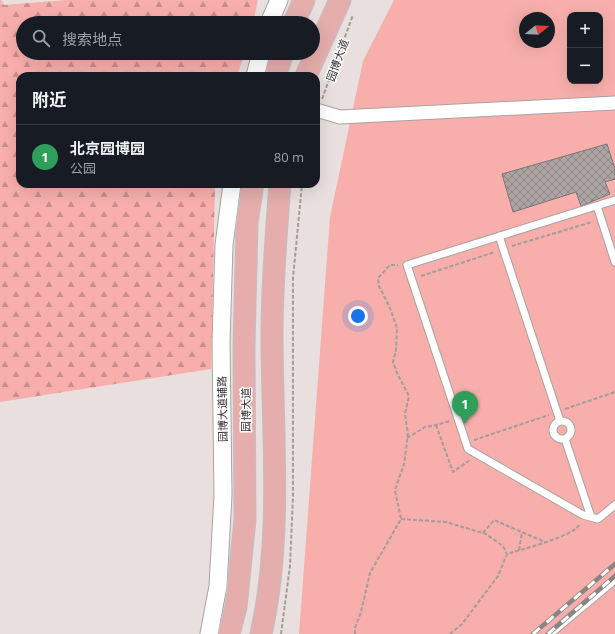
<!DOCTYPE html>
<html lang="zh">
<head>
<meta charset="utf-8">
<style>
	body { margin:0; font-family:"Open Sans","Noto Sans SC",sans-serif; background:#242831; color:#f1f3f6 }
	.controls { position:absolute; right:12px; top:12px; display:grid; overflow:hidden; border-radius:8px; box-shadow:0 4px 16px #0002 }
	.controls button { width:36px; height:36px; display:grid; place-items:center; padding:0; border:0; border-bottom:1px solid #363941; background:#171b24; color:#f1f3f6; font:20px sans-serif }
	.compass { position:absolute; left:519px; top:12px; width:36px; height:36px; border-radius:50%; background:#171b24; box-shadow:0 4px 16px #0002; rotate:72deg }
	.you { position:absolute; left:358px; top:316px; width:14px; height:14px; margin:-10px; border:3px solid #fff; border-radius:50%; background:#1a73e8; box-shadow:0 0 0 6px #1a73e833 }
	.badge { display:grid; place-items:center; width:26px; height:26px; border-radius:50%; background:#db2777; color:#fff; font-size:13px; font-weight:700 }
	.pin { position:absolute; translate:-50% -33px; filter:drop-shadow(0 1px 2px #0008) }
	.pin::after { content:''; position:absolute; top:21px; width:14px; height:12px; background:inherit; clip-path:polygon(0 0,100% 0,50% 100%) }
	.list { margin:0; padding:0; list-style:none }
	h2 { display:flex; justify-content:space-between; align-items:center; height:52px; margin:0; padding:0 16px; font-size:17px }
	h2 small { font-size:13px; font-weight:400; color:#9ea1a6 }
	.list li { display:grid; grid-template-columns:26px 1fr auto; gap:12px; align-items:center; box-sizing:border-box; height:64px; padding:0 16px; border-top:1px solid #363941 }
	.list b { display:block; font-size:15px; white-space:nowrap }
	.list p { margin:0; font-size:13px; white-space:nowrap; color:#9ea1a6 }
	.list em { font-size:13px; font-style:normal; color:#9ea1a6 }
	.icon { flex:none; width:22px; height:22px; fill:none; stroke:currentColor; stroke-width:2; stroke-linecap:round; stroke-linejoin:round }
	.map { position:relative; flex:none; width:615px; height:634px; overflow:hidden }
	.search { position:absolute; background:#171b24; box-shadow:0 4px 16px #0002; left:16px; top:16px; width:304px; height:44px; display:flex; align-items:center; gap:10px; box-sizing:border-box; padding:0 14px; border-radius:22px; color:#9ea1a6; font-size:15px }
	.panel { position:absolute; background:#171b24; box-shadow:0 4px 16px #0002; left:16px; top:72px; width:304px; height:116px; border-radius:12px }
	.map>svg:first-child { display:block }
	.forest { fill:url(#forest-firs) }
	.park { fill:#f8afac; fill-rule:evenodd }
	.building { fill:url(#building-cross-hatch); stroke:#7e7675 }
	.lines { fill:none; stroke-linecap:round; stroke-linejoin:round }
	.service-casing { stroke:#aba2a2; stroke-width:9 }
	.minor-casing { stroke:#aba2a2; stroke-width:15 }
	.tertiary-casing { stroke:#aba2a2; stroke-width:19 }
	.primary-casing { stroke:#c1c0c0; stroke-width:23 }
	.path { stroke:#a29c9b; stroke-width:2; stroke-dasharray:4 2; stroke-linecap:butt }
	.service { stroke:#fff; stroke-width:7 }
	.minor { stroke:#fff; stroke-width:13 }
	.tertiary { stroke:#fff; stroke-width:17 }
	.primary { stroke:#e5adac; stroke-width:21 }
	.rail-casing { stroke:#8a8483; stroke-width:4.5 }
	.rail { stroke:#fff; stroke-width:3; stroke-dasharray:9; stroke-linecap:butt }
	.labels { text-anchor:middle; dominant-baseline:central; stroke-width:3; stroke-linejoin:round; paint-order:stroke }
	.street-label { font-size:11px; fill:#312e2e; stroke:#fff }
</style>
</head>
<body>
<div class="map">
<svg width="615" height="634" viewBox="0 0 615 634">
	<defs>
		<pattern id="forest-firs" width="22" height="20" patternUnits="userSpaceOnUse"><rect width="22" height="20" fill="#f8afac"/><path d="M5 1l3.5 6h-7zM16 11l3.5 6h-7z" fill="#c98f8c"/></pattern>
		<pattern id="building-cross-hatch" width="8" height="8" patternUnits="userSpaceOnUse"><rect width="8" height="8" fill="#aca3a3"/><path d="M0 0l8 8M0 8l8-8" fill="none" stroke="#8d8585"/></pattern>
	</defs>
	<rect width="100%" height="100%" fill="#e8dfde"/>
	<path class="forest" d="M0 0H1L4 5 67 0H258L253 23H23V53H245L237 76H20V184H215L211 369 0 402Z"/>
	<path class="park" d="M394 0H615V634H299L330 217 363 61ZM570 15H600V81H570ZM525 18H549V42H525Z"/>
	<path class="building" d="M607 144 615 169V179L605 182 610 194 581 206 576 192 513 212 502 174Z"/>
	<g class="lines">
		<g class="service-casing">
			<path id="service" d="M615 200 407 265 468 449 583 515 598 519 615 505
				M597 206 615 262
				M499 236 560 421
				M553 430a9 9 0 1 1 18 0a9 9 0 1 1-18 0Z
				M565 439 591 517
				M550 634 615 580"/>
		</g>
		<g class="minor-casing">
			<path id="minor" d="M316 110 340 117 615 103"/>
		</g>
		<g class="tertiary-casing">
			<path id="tertiary" d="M269 23 279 0
				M255 76 261 53
				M209 634 218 586 223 495 221 342 224 245 232 184"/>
		</g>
		<g class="primary-casing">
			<path id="primary" d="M294 23 304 0
				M275 76 283 53
				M306 76 340 0
				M229 634 236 607 245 520 244 347 247 223 253 184
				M261 634C283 536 272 434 272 335 272 285 276 234 280 184"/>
		</g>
		<path class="path" d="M322 99 353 15
			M512 246 592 222
			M421 276 495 252
			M565 409 615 392
			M436 425 453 472 470 460
			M407 438 425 427 436 425 450 421
			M474 440 549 415
			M401 519 446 522 486 534 503 546 507 554
			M483 533 494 520 545 542
			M519 550 522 532
			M281 634 290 566 293 496V278L302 184
			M355 634V628L361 612 370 573 401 519 395 490 404 464 408 434 405 414 409 396 397 373 393 362 396 350 397 328 390 308 379 286 378 278 390 265H398
			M450 634 462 624 498 576 507 554C522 549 573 537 580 524"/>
		<use href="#service" class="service"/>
		<use href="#minor" class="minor"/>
		<use href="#tertiary" class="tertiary"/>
		<use href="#primary" class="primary"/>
		<g class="rail-casing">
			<path id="rail" d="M533 634 615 564
				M548 634 615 576"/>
		</g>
		<use href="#rail" class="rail"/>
	</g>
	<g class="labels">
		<g class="street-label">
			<text transform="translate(337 60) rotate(-70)">园博大道</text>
			<text transform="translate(222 409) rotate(-91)">园博大道辅路</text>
			<text transform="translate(245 410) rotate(-90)">园博大道</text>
		</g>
	</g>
</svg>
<div class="controls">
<button>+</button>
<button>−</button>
</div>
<svg class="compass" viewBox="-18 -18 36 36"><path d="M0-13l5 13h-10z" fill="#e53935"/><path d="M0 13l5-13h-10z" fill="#9ea1a6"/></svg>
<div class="you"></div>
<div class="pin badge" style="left:465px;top:424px;background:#2e9e5b">1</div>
<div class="search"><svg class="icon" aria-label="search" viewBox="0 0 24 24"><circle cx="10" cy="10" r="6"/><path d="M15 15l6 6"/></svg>搜索地点</div>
<section class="panel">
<h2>附近<small></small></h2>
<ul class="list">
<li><span class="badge" style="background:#2e9e5b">1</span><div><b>北京园博园</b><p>公园</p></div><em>80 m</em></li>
</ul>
</section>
</div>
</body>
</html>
